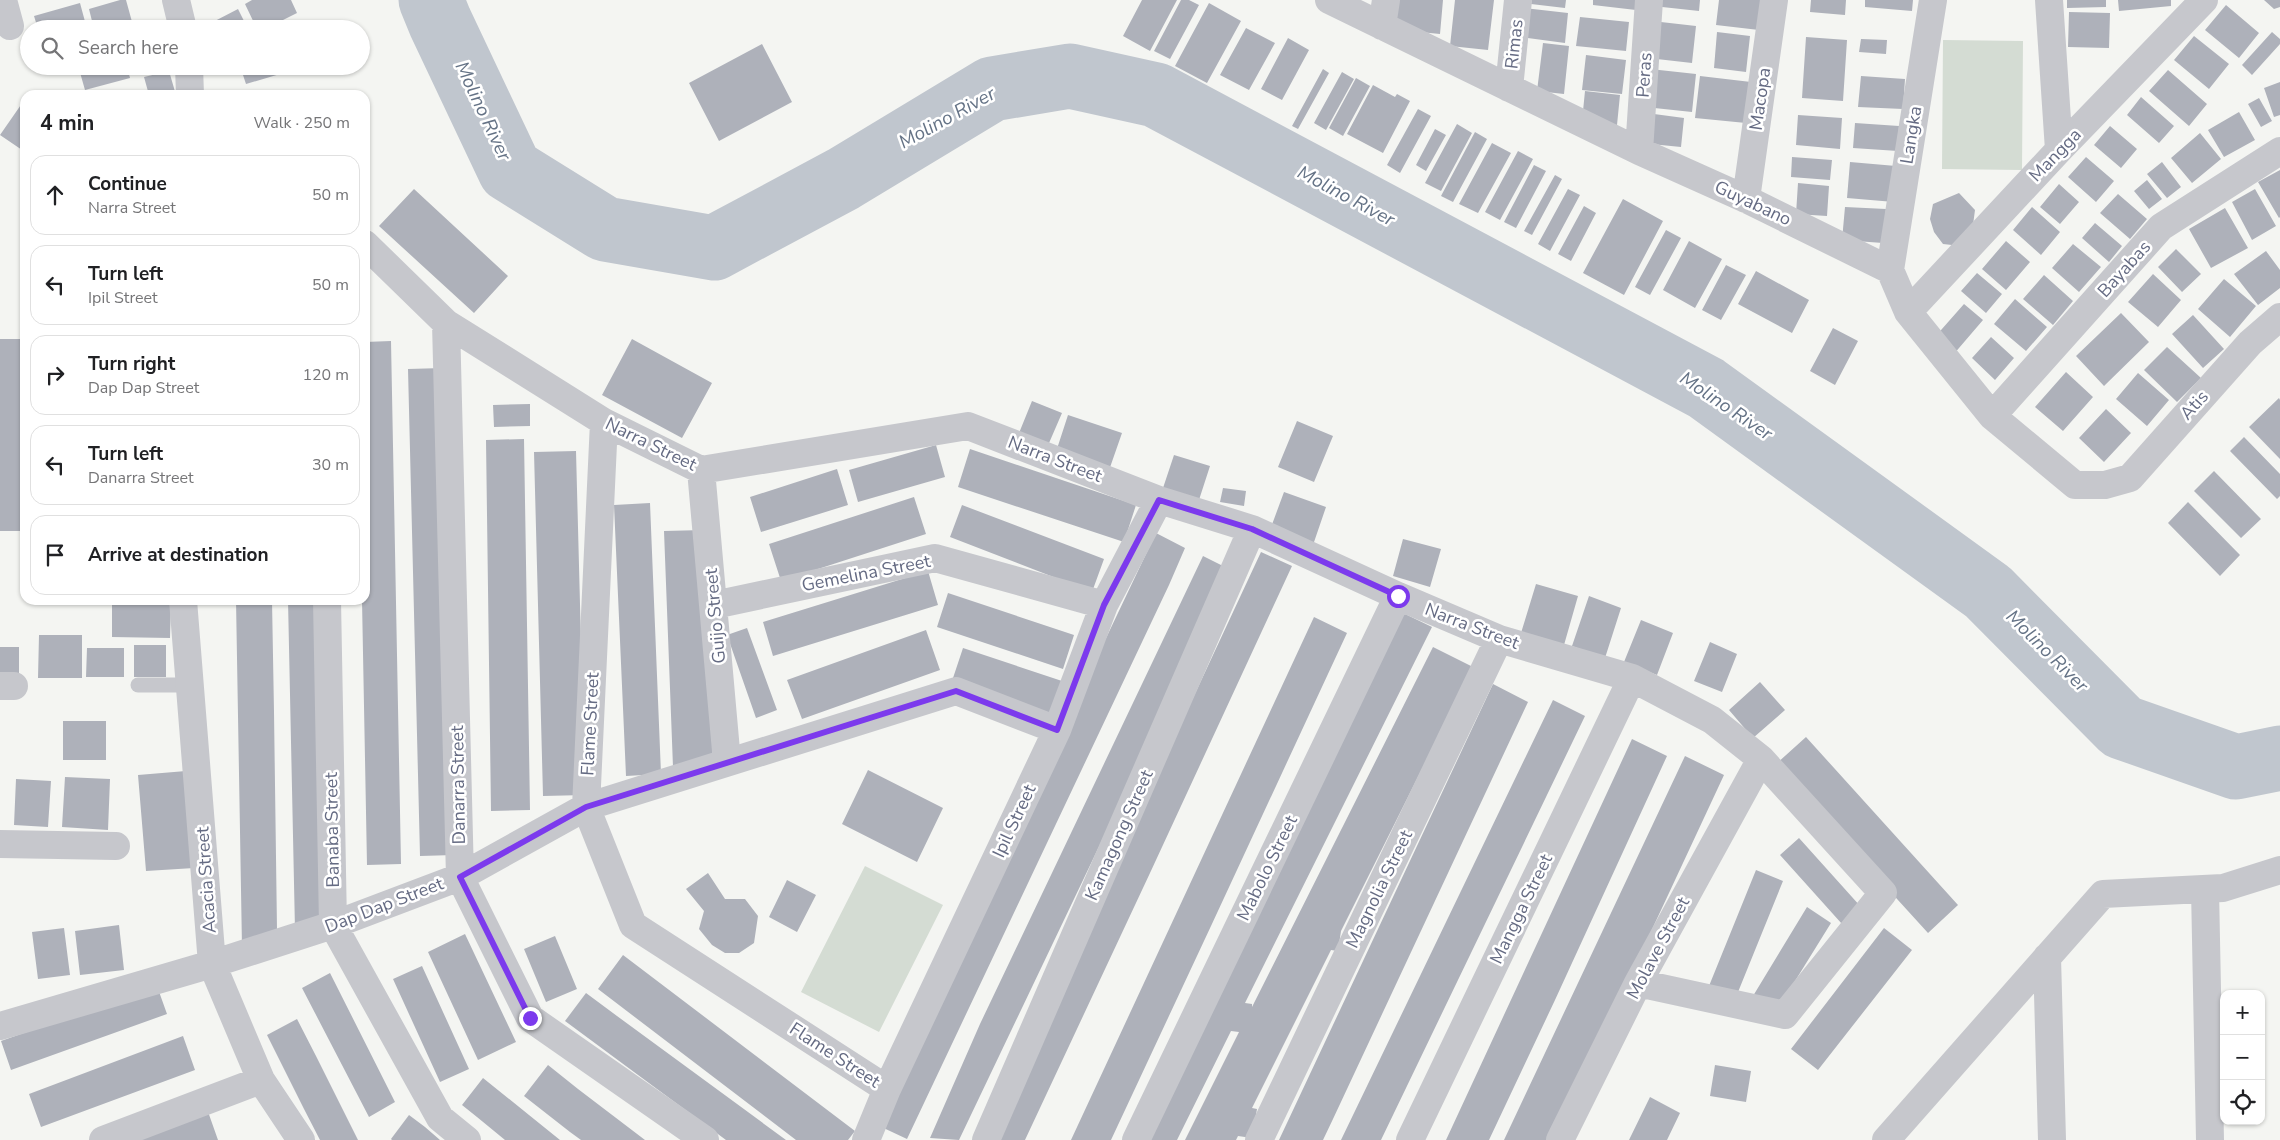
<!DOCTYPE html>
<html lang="en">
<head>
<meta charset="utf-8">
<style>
	body { margin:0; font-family:"Nunito Sans",sans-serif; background:#f2f2f2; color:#202124 }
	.controls { position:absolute; right:15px; bottom:15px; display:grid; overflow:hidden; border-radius:10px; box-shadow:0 1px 4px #0004 }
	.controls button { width:45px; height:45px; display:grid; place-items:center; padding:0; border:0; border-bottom:1px solid #e0e0e0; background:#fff; color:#202124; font:25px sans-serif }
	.stop { position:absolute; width:15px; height:15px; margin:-11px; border:4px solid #7c3aed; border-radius:50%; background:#fff }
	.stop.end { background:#7c3aed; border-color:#fff; box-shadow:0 1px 5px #0008 }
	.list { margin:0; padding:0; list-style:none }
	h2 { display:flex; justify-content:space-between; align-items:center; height:65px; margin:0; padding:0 20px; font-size:21px }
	h2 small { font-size:16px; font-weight:400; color:#757577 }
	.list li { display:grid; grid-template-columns:32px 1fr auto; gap:15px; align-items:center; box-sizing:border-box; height:80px; margin:0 10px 10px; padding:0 10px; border:1px solid #e0e0e0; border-radius:15px }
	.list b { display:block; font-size:19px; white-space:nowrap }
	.list p { margin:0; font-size:16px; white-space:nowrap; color:#757577 }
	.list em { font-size:16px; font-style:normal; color:#757577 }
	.icon { flex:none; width:28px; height:28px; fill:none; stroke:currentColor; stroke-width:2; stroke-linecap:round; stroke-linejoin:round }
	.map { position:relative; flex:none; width:2280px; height:1140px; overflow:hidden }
	.search { position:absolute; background:#fff; box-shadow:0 1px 4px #0004; left:20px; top:20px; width:350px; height:55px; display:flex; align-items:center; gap:12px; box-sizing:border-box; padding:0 18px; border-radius:28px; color:#757577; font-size:19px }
	.panel { position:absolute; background:#fff; box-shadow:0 1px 4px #0004; left:20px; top:90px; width:350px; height:515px; border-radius:15px }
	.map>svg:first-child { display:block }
	.green { fill:#d4dcd3 }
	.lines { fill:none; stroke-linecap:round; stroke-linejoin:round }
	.river { stroke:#c0c6ce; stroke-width:65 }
	.building { fill:#aeb1ba }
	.lane { stroke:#c6c7cc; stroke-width:15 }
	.street { stroke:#c6c7cc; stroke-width:28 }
	.route { stroke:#7c3aed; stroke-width:6 }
	.labels { text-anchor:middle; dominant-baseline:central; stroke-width:5; stroke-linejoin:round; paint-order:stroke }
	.street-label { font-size:18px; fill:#656b83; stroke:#fff }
	.water-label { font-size:19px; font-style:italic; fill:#657386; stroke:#fff }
</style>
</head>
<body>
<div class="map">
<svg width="2280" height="1140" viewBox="0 0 2280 1140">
	<rect width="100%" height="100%" fill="#f4f5f2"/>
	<path class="green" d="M1943 40 2023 41 2022 170 1942 169Z
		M865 866 943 905 879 1032 801 992Z"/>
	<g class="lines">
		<path class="river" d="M431 0 440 22 510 170 605 229 714 248 843 179 992 89 1070 76 1156 95 1706 388 1988 592 2122 727 2236 767 2280 758"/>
	</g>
	<path class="building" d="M120 0H126L134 29H94L89 9Z
		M252 0H291L297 13 265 29H257L245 4Z
		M1142 0H1177L1150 51 1123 36Z
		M1181 0H1189L1199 5 1170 59 1154 51Z
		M1393 0H1443L1440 34 1390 29Z
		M1455 0H1494L1488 50 1450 46Z
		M1532 0H1566L1565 8 1531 4Z
		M1593 0H1638L1636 10 1593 5Z
		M1654 0H1700L1699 11 1653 6Z
		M1719 0H1762L1759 30 1716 25Z
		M1811 0H1846L1845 15 1810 12Z
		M1865 0H1913L1912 11 1865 7Z
		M2067 0H2106V7L2067 8Z
		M2118 0H2171V6L2119 11Z
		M2264 0H2280V7L2274 9Z
		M80 3 87 29H38L34 16Z
		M1209 3 1241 21 1207 83 1175 66Z
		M2226 5 2259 33 2239 58 2205 30Z
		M1524 8 1568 13 1565 43 1521 37Z
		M238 9 247 27 243 29H213L211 23Z
		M2069 12 2110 13 2109 48 2068 47Z
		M1580 17 1629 22 1626 51 1576 46Z
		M1652 21 1696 26 1692 63 1648 58Z
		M1246 28 1275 43 1249 90 1220 75Z
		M1717 32 1750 36 1746 72 1714 68Z
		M2272 32 2280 39V44L2252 75 2242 65Z
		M2194 36 2229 64 2209 89 2174 60Z
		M1806 37 1847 40 1843 101 1802 98Z
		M1288 38 1309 50 1282 100 1261 89Z
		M1861 39 1887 40 1886 54 1859 52Z
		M1543 43 1569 46 1564 94 1537 91Z
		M762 44 792 102 719 141 689 83Z
		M1586 55 1626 60 1622 94 1582 90Z
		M90 66H127L130 78 85 90 79 69Z
		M240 66H288L290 71 246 84Z
		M1323 69 1329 73 1298 129 1292 126Z
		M1650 69 1696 74 1692 112 1645 107Z
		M2168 70 2207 104 2189 126 2149 91Z
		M169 71 176 95H149L144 77Z
		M1342 72 1354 79 1326 130 1314 123Z
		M1700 76 1751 82 1746 123 1695 118Z
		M1861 76 1905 79 1903 109 1858 107Z
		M1356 78 1370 86 1343 136 1329 128Z
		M2280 82V115L2274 117 2264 88Z
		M1373 85 1395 97 1397 94 1410 101 1383 153 1347 134Z
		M1585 91 1620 95 1617 125 1582 121Z
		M2141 97 2174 126 2159 143 2127 115Z
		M2259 98 2272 121 2261 127 2248 104Z
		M25 99V152L0 135Z
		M1418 109 1431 116 1400 173 1387 165Z
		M2239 112 2255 140 2224 157 2208 130Z
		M1654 114 1684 118 1681 147 1651 144Z
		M1798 115 1842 118 1840 149 1796 145Z
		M1855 123 1899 126 1898 151 1853 148Z
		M1457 124 1472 133 1441 191 1425 183Z
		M2110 126 2137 149 2121 168 2094 145Z
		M1435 129 1446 135 1426 171 1416 165Z
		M1475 132 1487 139 1453 202 1441 196Z
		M2200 133 2221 159 2192 183 2171 158Z
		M1492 143 1511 153 1478 213 1459 204Z
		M1518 151 1533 159 1500 220 1485 212Z
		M1792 157 1832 160 1830 180 1791 177Z
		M2086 157 2114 181 2096 202 2068 177Z
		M1850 162 1896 166 1894 202 1847 198Z
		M2162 162 2181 187 2167 198 2147 174Z
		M1534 165 1546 171 1516 228 1504 222Z
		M2280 170V217L2279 218 2258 182Z
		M1555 175 1562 179 1532 235 1524 231Z
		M2147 180 2162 199 2149 209 2134 191Z
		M1798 183 1829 186 1827 216 1796 214Z
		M2059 184 2079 202 2060 224 2040 207Z
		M414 189 508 276 474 313 379 226Z
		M1568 189 1580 195 1550 251 1538 244Z
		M2255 189 2276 226 2252 240 2232 202Z
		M1959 193 1975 210 1973 225 1952 245 1943 244 1934 232 1930 219 1933 204Z
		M2118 194 2147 219 2130 239 2100 213Z
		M1623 199 1663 221 1624 295 1583 273Z
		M1584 206 1596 213 1571 261 1558 254Z
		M1845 207 1886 209 1883 243 1842 240Z
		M2032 207 2060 232 2041 255 2013 230Z
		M2225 208 2248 248 2211 268 2189 229Z
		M2095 223 2122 246 2109 262 2082 238Z
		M1666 230 1681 238 1650 295 1635 287Z
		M1689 241 1722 259 1695 308 1663 290Z
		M2006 241 2030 262 2006 290 1982 269Z
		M2073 244 2101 267 2079 292 2052 268Z
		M2176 249 2201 274 2182 292 2158 267Z
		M2266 251 2280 270V288L2258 305 2234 274Z
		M1726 265 1746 275 1721 320 1702 310Z
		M1756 271 1809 300 1792 333 1738 304Z
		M1977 273 2002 294 1986 313 1961 291Z
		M2153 274 2181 300 2158 327 2128 302Z
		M2044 275 2073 301 2053 325 2023 299Z
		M2224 279 2256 306 2230 337 2198 309Z
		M2015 299 2047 327 2026 351 1994 324Z
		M1964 304 1983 320 1953 355 1934 338Z
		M2121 313 2149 342 2104 386 2076 356Z
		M2193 315 2224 349 2203 368 2172 334Z
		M1833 328 1858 341 1835 385 1810 371Z
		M1991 337 2014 358 1995 380 1972 358Z
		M0 339H25V531H0Z
		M632 339 712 383 682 438 602 395Z
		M391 341 401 864 367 865 362 600H365V342Z
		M2167 347 2201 378 2177 402 2144 370Z
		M443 368 454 855 420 856 408 369Z
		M2066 372 2093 397 2063 431 2035 407Z
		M2138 373 2169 400 2147 426 2116 399Z
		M2279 398 2280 400V459L2249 427Z
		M1032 401 1062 413 1046 450 1017 438Z
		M530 404V426L494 427 493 405Z
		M2106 409 2131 433 2104 462 2079 438Z
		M1068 415 1122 433 1107 476 1054 458Z
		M1297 421 1333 436 1314 482 1278 467Z
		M2244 437 2280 474V496L2277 499 2230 451Z
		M524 439 530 810 491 811 486 440Z
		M936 445 945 477 858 502 849 470Z
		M970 449 1136 505 1124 542 958 487Z
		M576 451 585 795 543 796 534 452Z
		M1174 455 1210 466 1198 503 1162 491Z
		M837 469 848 505 761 532 750 497Z
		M2214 471 2261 519 2241 538 2194 491Z
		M1223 488 1246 491 1244 506 1220 502Z
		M1284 492 1326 507 1313 545 1270 530Z
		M914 497 926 534 781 581 769 544Z
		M2188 502 2240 555 2220 576 2168 523Z
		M650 503 661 774 626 776 614 505Z
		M962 505 1104 559 1092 592 950 537Z
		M704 530 713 765 673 767 664 531Z
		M1156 533 1185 548 1169 585 907 1139 875 1124Z
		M1403 539 1441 549 1430 587 1393 576Z
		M1261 552 1292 566 1150 873 1025 1140H987Z
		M1203 556 1231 570 959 1140 930 1138 980 1024Z
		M928 571 938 605 773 656 763 622Z
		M1536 584 1578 596 1564 645 1521 633Z
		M948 593 1074 635 1063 669 937 627Z
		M1589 596 1621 608 1605 658 1572 646Z
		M236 600H272L274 712 277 930 242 947Z
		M288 600H320L326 927 295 930Z
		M112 604H171L170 638 112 637Z
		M1403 613 1432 627 1245 1003 1252 1004V1007L1433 647 1473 667 1341 931 1338 951 1331 950 1252 1108 1257 1109 1252 1138 1238 1136 1236 1140H1185L1239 1032 1231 1031 1177 1140H1141Z
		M1314 617 1347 633 1211 926 1111 1140H1071Z
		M1641 620 1673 633 1657 675 1624 662Z
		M747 628 777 710 756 718 727 635Z
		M926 630 940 670 802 719 787 680Z
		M39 635H82V678H38Z
		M1710 642 1737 654 1722 692 1694 681Z
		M134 645H166V677H134Z
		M0 647H19V676H0Z
		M87 648H124V677H86Z
		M963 648 1062 681 1050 713 952 681Z
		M1760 682 1785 710 1753 738 1729 710Z
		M1493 684 1528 702 1333 1119 1323 1140H1279Z
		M1553 700 1585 716 1381 1140H1341Z
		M63 721H106V760H63Z
		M1806 737 1958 905 1928 933 1775 765Z
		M1632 739 1667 756 1555 1000 1489 1140H1446Z
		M1685 756 1724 775 1648 938 1553 1140H1504Z
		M868 770 943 808 917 862 842 824Z
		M186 771 194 868 146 871 138 775Z
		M65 777 110 779 108 830 62 827Z
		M16 779 51 781 48 827 14 825Z
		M1799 838 1861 907 1842 924 1780 855Z
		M1756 870 1783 881 1736 997 1709 986Z
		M708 873 725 899H745L758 916 754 943 739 953H725L712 945 699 929 704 911 686 889Z
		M787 880 816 895 797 932 769 917Z
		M1807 907 1831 923 1777 1010 1753 996Z
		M119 925 124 970 80 975 75 931Z
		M64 928 70 975 38 979 32 932Z
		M1884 928 1912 950 1818 1070 1791 1049Z
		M465 934 516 1042 478 1060 428 952Z
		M555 936 577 989 546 1002 524 949Z
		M623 955 855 1131 848 1140H796L598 989Z
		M422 966 469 1069 440 1082 393 979Z
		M330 973 395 1102 369 1117 302 988Z
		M157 986 167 1014 11 1070 1 1041Z
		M586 993 617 1016 786 1140H726L565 1021Z
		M297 1019 316 1056 358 1140H320L304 1109 267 1035Z
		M183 1036 195 1070 41 1127 29 1094Z
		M548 1065 578 1089 645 1140H581L570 1132 524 1096Z
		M1715 1065 1751 1071 1746 1102 1710 1096Z
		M483 1078 529 1115 560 1140H505L477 1117 462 1105Z
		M1650 1097 1680 1113 1667 1140H1629Z
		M206 1106 218 1140H111Z
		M409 1115 425 1127 440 1140H392L391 1139Z"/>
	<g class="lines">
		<path class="lane" d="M138 685H190"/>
		<path class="street" d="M3 0 10 26
			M176 0 183 29
			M1329 0 1639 151 1746 199 1890 270 1908 312 1992 416 2075 485H2105L2130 478 2250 343 2280 317
			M2049 0 2059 150
			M1382 26 1386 0
			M189 66 190 95
			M1509 88 1518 0
			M1639 151 1649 0
			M1746 199 1774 0
			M365 244 446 323 604 422 701 470 968 426 1159 500 1252 529 1398 596 1499 639 1632 678 1712 720 1761 759 1883 893 1785 1015 1638 983
			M1890 270 1933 0
			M1908 312 2059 150 2204 0
			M446 323 460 877 530 1018 705 1140
			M1992 416 2161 227 2280 151
			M604 422 586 807 633 925 887 1089
			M701 470 727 762
			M183 600 212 964 261 1080 301 1140
			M327 600 333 925 440 1118 467 1140
			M714 605 935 558 1104 605
			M0 686H14
			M0 844 116 846
			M2205 889 2210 1140
			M2047 957 2052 1140
			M0 1026 212 964 333 925 460 877 586 807 956 691 1057 730
			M103 1140 261 1080
			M866 1140 887 1089 1057 730 1104 605 1159 500
			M986 1140 1252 529
			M1136 1140 1398 596
			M1259 1140 1499 639
			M1410 1140 1632 678
			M1560 1140 1638 983 1761 759
			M1886 1140 2103 894 2223 888 2280 870"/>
	</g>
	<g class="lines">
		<path class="route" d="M530 1018 460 877 586 807 956 691 1057 730 1104 605 1159 500 1252 529 1398 596"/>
	</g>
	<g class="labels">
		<g class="street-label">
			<text transform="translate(1514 44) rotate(-84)">Rimas</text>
			<text transform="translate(1644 75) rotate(-86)">Peras</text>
			<text transform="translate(1760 99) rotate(-82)">Macopa</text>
			<text transform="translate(1911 135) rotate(-81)">Langka</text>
			<text transform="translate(2055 155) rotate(-46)">Mangga</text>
			<text transform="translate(1753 203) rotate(25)">Guyabano</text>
			<text transform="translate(2124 269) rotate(-48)">Bayabas</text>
			<text transform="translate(2194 405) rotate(-48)">Atis</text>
			<text transform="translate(651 444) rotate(26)">Narra Street</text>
			<text transform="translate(1055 459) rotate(21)">Narra Street</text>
			<text transform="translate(866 573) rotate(-11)">Gemelina Street</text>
			<text transform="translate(715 616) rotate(-95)">Guijo Street</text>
			<text transform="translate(1472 626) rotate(21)">Narra Street</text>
			<text transform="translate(590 724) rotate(-87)">Flame Street</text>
			<text transform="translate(458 785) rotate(-91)">Danarra Street</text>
			<text transform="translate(1014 821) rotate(-65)">Ipil Street</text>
			<text transform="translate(332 830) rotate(-91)">Banaba Street</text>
			<text transform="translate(1119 835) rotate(-66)">Kamagong Street</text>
			<text transform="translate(1267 868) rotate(-64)">Mabolo Street</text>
			<text transform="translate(206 880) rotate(-94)">Acacia Street</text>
			<text transform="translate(1379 889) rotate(-64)">Magnolia Street</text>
			<text transform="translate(384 905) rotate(-21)">Dap Dap Street</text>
			<text transform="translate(1521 909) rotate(-64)">Mangga Street</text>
			<text transform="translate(1658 948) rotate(-62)">Molave Street</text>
			<text transform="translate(835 1055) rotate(33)">Flame Street</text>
		</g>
		<g class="water-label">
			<text transform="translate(483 111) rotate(65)">Molino River</text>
			<text transform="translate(947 118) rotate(-29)">Molino River</text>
			<text transform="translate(1346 196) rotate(28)">Molino River</text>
			<text transform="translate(1726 406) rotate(34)">Molino River</text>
			<text transform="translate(2047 651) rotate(45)">Molino River</text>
		</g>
	</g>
</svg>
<div class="controls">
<button>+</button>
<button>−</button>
<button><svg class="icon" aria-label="locate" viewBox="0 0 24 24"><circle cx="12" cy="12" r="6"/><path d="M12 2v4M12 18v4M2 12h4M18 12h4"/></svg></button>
</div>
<div class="stop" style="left:1398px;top:596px"></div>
<div class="stop end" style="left:530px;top:1018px"></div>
<div class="search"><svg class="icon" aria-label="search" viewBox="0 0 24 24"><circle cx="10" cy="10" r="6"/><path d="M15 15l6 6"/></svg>Search here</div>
<section class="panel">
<h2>4 min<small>Walk · 250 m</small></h2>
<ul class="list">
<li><svg class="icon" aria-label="ahead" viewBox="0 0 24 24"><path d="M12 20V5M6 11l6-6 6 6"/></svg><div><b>Continue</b><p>Narra Street</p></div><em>50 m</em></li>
<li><svg class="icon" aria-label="left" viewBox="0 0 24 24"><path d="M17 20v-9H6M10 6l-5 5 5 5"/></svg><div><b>Turn left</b><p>Ipil Street</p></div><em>50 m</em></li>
<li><svg class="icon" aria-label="right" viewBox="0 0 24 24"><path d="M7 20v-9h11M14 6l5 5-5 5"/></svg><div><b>Turn right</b><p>Dap Dap Street</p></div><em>120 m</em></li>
<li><svg class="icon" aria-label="left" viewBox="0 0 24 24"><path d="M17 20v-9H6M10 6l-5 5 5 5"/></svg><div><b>Turn left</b><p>Danarra Street</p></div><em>30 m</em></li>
<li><svg class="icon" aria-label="arrive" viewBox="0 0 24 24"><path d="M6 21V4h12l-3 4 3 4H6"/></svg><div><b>Arrive at destination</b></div></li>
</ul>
</section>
</div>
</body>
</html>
